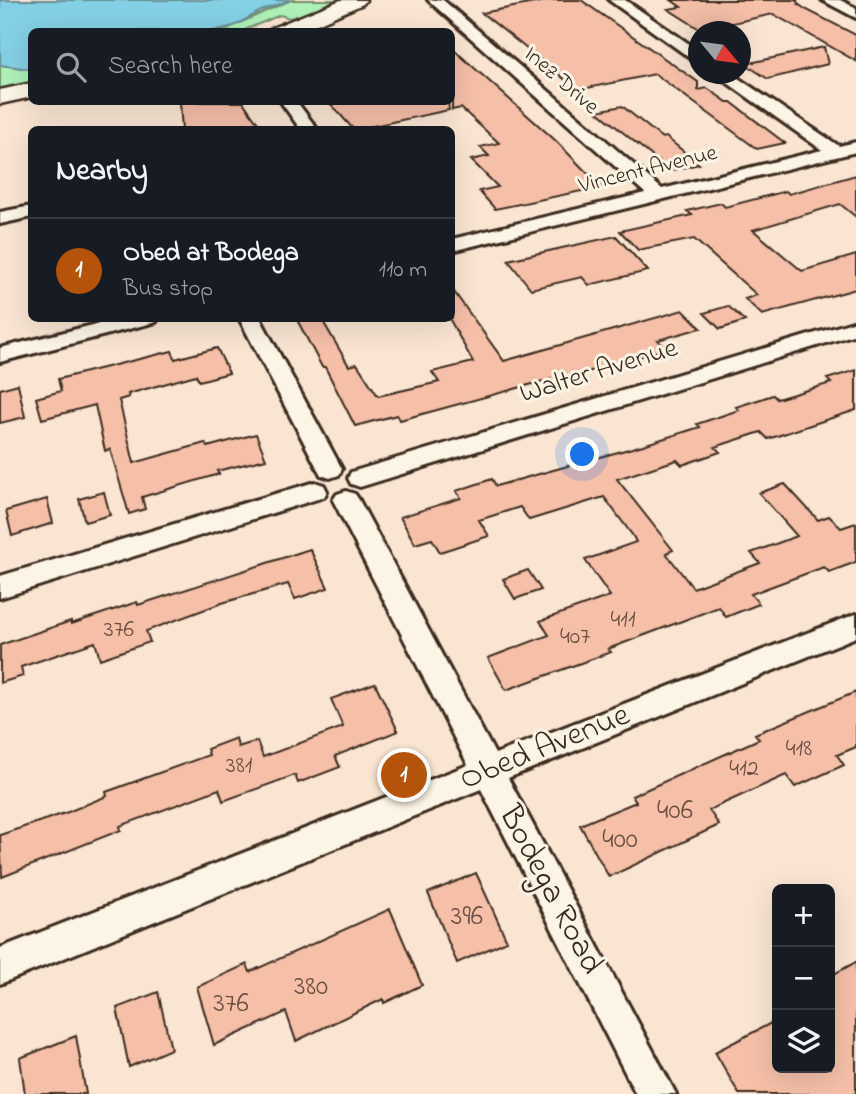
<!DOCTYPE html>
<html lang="en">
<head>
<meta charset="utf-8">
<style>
	body { margin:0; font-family:"Indie Flower",sans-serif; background:#242831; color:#f1f3f6 }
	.controls { position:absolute; right:21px; bottom:21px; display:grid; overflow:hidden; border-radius:10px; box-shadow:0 7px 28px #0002 }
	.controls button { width:63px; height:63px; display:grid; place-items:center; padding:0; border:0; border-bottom:2px solid #363941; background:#171b24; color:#f1f3f6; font:35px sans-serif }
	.compass { position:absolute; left:688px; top:21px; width:63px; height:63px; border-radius:50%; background:#171b24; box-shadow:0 7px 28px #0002; rotate:119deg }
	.you { position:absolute; left:583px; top:455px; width:24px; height:24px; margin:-18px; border:5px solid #fff; border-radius:50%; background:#1a73e8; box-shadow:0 0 0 10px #1a73e833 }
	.badge { display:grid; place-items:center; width:46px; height:46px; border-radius:50%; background:#b45309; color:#fff; font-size:23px; font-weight:700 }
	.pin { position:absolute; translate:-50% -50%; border:4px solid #fff; box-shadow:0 2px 7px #0006 }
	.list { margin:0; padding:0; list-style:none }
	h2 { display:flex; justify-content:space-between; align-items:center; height:91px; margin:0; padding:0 28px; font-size:30px }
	h2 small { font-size:23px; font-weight:400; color:#9ea1a6 }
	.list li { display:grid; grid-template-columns:46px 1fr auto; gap:21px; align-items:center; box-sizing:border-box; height:105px; padding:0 28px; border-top:2px solid #363941 }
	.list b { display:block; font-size:26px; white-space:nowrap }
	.list p { margin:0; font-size:23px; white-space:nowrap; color:#9ea1a6 }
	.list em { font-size:23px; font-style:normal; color:#9ea1a6 }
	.icon { flex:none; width:38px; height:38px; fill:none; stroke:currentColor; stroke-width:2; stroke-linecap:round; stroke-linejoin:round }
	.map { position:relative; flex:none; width:856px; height:1094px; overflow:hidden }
	.search { position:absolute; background:#171b24; box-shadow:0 7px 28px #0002; left:28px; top:28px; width:427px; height:77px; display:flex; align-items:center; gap:18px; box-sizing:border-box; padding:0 24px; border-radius:10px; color:#9ea1a6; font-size:26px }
	.panel { position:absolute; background:#171b24; box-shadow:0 7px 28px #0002; left:28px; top:126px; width:427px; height:196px; border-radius:10px }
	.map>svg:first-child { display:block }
	.green { fill:#aef0b8; stroke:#748d6b; stroke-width:2 }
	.water { fill:#83cfe3; stroke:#668d94; stroke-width:2 }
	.building { fill:#f5bfa8; stroke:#3b2a1e; stroke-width:2 }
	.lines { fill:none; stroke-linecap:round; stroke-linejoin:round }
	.street-casing { stroke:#3b2a1e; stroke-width:6 }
	.secondary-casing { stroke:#3b2a1e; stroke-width:5 }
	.street { fill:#fcf5e5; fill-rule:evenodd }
	.secondary { fill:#fcf5e5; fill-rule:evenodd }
	.labels { text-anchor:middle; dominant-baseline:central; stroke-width:6; stroke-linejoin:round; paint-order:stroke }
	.far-street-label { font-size:23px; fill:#3b2a1e; stroke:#fcf5e5 }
	.number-label { font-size:24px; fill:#6a4f40 }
	.street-label { font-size:28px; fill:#3b2a1e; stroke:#fcf5e5 }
	.near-number-label { font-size:28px; fill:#6a4f40 }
	.near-street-label { font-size:33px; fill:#3b2a1e; stroke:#fcf5e5 }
</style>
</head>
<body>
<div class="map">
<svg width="856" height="1094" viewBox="0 0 856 1094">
	<rect width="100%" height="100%" fill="#fae5d3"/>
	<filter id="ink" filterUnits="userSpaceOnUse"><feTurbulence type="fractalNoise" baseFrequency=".0143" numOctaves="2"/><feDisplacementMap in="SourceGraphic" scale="14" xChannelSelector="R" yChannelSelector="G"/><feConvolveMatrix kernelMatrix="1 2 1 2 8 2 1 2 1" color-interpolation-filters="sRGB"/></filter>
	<g filter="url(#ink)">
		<path class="green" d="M291 0H340L307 14 290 18 280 15 242 31 213 32 226 29Z
			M0 65 31 69V84L0 90Z"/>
		<path class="water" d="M0 0H291L261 11 234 26 213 31 32 32 31 69H29L0 65Z"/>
		<path class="building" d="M550 0H581L698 82V90L707 88 727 102H731L785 143 757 149 655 74 578 90 482 13Z
			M671 0H797L798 4 805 9 856 35V61L773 14 701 30 668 9 681 7Z
			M824 47 828 64 768 79 745 64Z
			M452 48 555 140 601 187 495 209 479 191 498 187 471 160 489 156 480 147 499 143 461 108 452 110Z
			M180 102H243L263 130H182Z
			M329 102H448L449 110 354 130Z
			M622 106 662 138 666 137 699 164 670 171 597 111Z
			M856 175V217L840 204 753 230 802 271 856 255V289L762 315 745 299 757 295 694 239 638 250 620 231 692 215 687 211 721 203 725 207 786 191 789 194Z
			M616 236 648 271 589 285 582 277 531 289 508 260Z
			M452 289 504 361 683 310 701 328 658 340 666 349 553 382 551 379 400 420 397 415 355 426 325 367H322L296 318H321L349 366 357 364 378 396 439 382 432 372 473 362 449 318H452Z
			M728 306 745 321 720 329 704 313Z
			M217 348 229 373 199 381 196 375 128 394 129 397 119 400 134 463 205 443 207 447 256 434 266 459 217 471 219 474 142 497 145 509 129 514 110 449 105 451 95 405 42 419 36 398 61 391 58 379 172 351 175 359Z
			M856 370V410L768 439 761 432 715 447 720 452 682 465 677 460 617 479 673 550 666 553 693 588 760 563 751 553 797 536 759 493 785 484 818 520 829 516 841 528 856 523V562L829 572 824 567 751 594 759 604 726 617 719 607 608 649 611 652 506 690 488 658 549 635 540 621 610 596 585 560 636 542 633 536 604 497 529 520 520 507 479 520 489 536 440 552 432 539 415 544 400 517 461 498 456 491 492 479 496 486 643 445 700 427 697 424 739 410 736 407 773 395 777 399 831 383 827 379Z
			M18 384 25 417 0 423V389Z
			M104 492 110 515 85 522 79 499Z
			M47 499 53 523 12 536 6 511Z
			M310 549 328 588 295 599 288 584 222 603 146 631 150 642 100 659 95 642 21 667 23 676 0 683V645L71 621V624L137 602 138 605Z
			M528 570 541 590 515 599 503 579Z
			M375 683 398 731 335 756 340 767 298 783 295 775 223 801 219 789 120 826 121 830 2 877 0 835 68 812 107 796 106 792 209 755 207 749 236 738 238 747 257 741 263 757 343 727 331 699Z
			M856 692V747L837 755 844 765 795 787 786 775 709 810 719 825 609 877 580 825 636 802 632 796 759 739 755 734Z
			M476 873 507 941 457 963 428 893Z
			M390 909 422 985 384 1003 383 999 296 1041 286 1012 214 1045 197 987 247 964 250 972Z
			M856 962V1094H739L715 1052 777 1020V1068H830V976Z
			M158 992 171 1049 129 1067 117 1008Z
			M76 1036 86 1094H25L20 1058Z"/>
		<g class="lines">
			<g class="street-casing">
				<path id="street" d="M428 0H443L662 189 822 150 715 74H732L839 146 856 142V152L452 251V239L645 193Z
					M609 0H625L698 50V61L693 60Z
					M822 0H840L856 8V18Z
					M281 102H297L318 130H301Z
					M32 206V217L0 224V212Z
					M121 318H159L156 322 0 362V348Z
					M239 318H260L342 469 339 475 330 478 321 475Z
					M856 321V334L360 487 351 484 348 478 351 472Z
					M315 482 324 485 327 491 324 497 0 598V576Z
					M346 491 355 494 359 500 495 754 856 614V637L508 778 676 1094H636L481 789 0 984V948L468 765 333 500 337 494Z"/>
			</g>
			<g class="secondary-casing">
				<path id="secondary" d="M341 0H366L363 4 299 32H269L272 28Z
					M32 83V97L0 104V90Z"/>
			</g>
			<use href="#street" class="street"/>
			<use href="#secondary" class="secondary"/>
		</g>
	</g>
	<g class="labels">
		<g class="far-street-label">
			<text transform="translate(561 81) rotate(41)">Inez Drive</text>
			<text transform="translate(648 170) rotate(-14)">Vincent Avenue</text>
		</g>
		<g class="number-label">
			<text x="623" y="620">411</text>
			<text x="119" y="630">376</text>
			<text x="575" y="637">407</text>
			<text x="799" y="749">418</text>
			<text x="239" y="766">381</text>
			<text x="744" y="769">412</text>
		</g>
		<g class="street-label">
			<text transform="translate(599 372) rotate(-17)">Walter Avenue</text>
		</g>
		<g class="near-number-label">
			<text x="675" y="811">406</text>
			<text x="620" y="840">400</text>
			<text x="467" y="917">396</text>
			<text x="311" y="987">380</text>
			<text x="231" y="1004">376</text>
		</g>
		<g class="near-street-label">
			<text transform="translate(545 748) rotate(-22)">Obed Avenue</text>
			<text transform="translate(550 890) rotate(62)">Bodega Road</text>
		</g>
	</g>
</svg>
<div class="controls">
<button>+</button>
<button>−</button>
<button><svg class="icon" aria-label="layers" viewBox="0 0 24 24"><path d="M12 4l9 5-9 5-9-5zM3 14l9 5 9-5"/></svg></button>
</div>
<svg class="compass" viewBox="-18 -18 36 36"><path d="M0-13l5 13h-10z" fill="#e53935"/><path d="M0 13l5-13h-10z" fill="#9ea1a6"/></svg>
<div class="you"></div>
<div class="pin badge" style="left:404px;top:775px">1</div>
<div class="search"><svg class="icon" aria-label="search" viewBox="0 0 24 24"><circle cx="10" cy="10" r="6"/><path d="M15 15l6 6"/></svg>Search here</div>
<section class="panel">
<h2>Nearby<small></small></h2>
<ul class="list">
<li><span class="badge">1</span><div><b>Obed at Bodega</b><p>Bus stop</p></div><em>110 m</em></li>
</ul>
</section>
</div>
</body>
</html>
